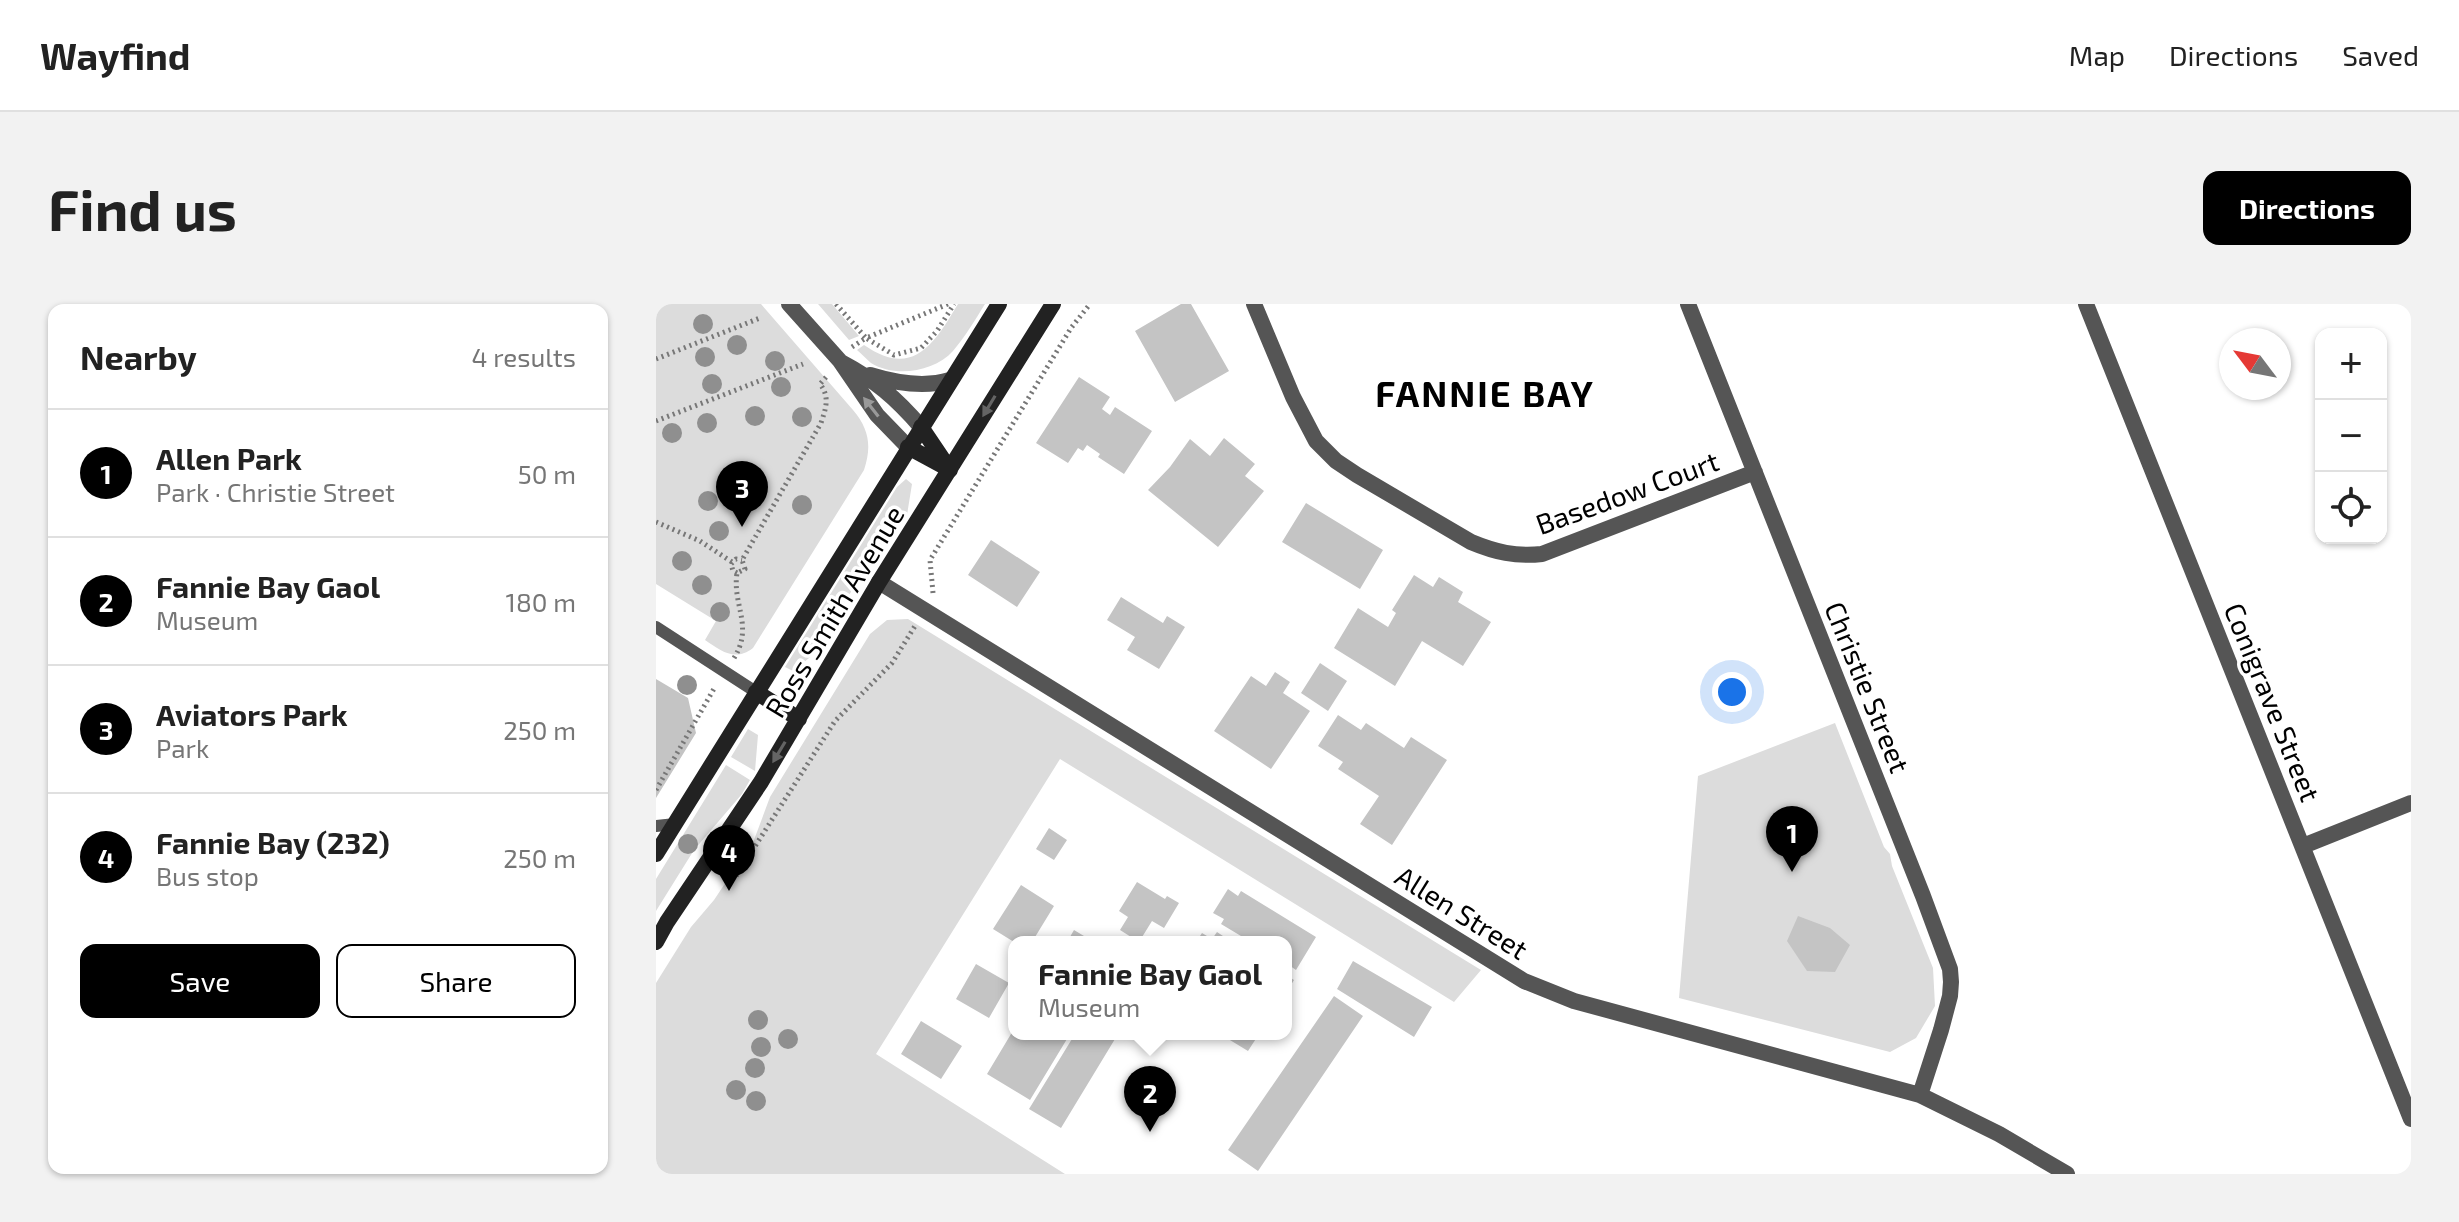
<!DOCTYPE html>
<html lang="en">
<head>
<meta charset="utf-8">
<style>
	body { margin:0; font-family:"Exo 2",sans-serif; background:#f2f2f2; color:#222 }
	.controls { position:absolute; right:24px; top:24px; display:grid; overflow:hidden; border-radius:16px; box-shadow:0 2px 6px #0004 }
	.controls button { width:72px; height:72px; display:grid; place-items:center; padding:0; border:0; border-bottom:2px solid #e0e0e0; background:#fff; color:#222; font:40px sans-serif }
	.compass { position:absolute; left:1563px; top:24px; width:72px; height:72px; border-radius:50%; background:#fff; box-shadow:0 2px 6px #0004; rotate:302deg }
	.you { position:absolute; left:1076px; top:388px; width:28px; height:28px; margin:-20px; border:6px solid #fff; border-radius:50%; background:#1a73e8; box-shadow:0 0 0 12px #1a73e833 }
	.badge { display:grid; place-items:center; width:52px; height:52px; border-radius:50%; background:#000; color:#fff; font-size:26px; font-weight:700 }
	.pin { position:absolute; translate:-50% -66px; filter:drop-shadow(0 2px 4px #0008) }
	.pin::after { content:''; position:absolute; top:42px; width:28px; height:24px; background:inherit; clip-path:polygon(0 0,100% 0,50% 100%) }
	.popup { position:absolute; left:352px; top:632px; width:284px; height:104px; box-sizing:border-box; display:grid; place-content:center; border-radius:16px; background:#fff; filter:drop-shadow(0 2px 6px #0005); font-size:26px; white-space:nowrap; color:#767676 }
	.popup b { font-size:30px; color:#222 }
	.popup::after { content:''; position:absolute; left:50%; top:100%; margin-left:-16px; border:16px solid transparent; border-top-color:#fff }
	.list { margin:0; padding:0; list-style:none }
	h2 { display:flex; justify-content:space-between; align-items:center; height:104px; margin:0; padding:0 32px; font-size:34px }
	h2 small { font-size:26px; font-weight:400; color:#767676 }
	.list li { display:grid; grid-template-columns:52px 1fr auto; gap:24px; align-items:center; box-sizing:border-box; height:128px; padding:0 32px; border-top:2px solid #e0e0e0 }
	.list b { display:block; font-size:30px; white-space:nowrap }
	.list p { margin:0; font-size:26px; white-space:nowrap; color:#767676 }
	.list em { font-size:26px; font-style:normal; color:#767676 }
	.actions { display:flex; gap:16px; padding:24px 32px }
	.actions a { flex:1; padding:18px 0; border:2px solid #000; border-radius:16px; text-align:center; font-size:28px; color:#000 }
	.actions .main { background:#000; color:#fff }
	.icon { flex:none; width:44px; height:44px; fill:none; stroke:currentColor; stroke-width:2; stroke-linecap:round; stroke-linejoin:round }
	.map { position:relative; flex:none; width:1755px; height:870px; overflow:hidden; border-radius:16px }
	header { display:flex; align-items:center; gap:48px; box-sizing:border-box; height:112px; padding:0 40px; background:#fff; border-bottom:2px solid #e0e0e0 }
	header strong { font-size:38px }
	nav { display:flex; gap:44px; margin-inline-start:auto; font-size:28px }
	.intro { display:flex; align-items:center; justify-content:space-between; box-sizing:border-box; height:192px; padding:0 48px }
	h1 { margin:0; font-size:56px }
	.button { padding:20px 36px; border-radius:16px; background:#000; color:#fff; font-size:28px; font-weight:700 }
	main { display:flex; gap:48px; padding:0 48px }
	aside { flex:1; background:#fff; border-radius:16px; box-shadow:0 2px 6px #0004 }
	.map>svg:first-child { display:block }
	.green { fill:#dcdcdc }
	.building { fill:#c4c4c4 }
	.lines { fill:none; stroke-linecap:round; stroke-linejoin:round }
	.path { stroke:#777; stroke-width:5; stroke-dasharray:2 4; stroke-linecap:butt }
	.lane { stroke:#555; stroke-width:12 }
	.street { stroke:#555; stroke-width:16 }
	.secondary { stroke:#222; stroke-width:16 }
	.tree { fill:#8f8f8f }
	.oneway { fill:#646464 }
	.oneway2 { fill:#999 }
	.labels { text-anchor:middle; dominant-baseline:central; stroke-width:7; stroke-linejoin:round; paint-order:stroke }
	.street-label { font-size:28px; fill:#000; stroke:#fff }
	.district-label { font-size:36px; font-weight:bold; letter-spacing:2px; fill:#000; stroke:#fff }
</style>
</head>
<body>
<header>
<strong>Wayfind</strong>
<nav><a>Map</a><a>Directions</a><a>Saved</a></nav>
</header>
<div class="intro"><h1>Find us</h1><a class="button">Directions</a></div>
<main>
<aside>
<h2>Nearby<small>4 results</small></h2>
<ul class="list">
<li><span class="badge">1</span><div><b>Allen Park</b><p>Park · Christie Street</p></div><em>50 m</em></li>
<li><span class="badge">2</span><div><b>Fannie Bay Gaol</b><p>Museum</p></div><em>180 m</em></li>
<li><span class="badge">3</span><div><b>Aviators Park</b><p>Park</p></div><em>250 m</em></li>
<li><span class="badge">4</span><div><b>Fannie Bay (232)</b><p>Bus stop</p></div><em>250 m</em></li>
</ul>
<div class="actions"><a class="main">Save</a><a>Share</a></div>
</aside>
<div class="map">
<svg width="1755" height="870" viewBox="0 0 1755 870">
	<rect width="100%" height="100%" fill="#fff"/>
	<path class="green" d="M0 0H105L197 106C213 125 216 142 208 166L97 344C79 358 65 347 49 336L60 317 0 280Z
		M162 0H176L203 32 193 36Z
		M302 0H329C319 16 309 33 297 47 278 68 239 74 215 59 210 55 206 50 201 46L208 41C257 75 278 40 302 0Z
		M250 175 256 180 251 211 205 271 158 350 137 367 129 363 241 183Z
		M252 315 825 666 798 698 404 455 220 750 409 870H0V679L35 623 58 596 98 536 114 493 214 330 231 316Z
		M1179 419 1228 543 1234 550 1236 562 1277 664 1279 702 1260 734 1234 748 1023 694 1042 472Z
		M92 425 102 431 99 467 75 453Z
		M70 461 94 476 86 490 38 546 0 607V575Z"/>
	<path class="building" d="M525 0H535L573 67 519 98 479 27Z
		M423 73 454 93 446 105 454 111 459 103 496 127 468 170 442 153 444 150 431 141 427 147 422 144 412 159 380 139Z
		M568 134 599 160 589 172 608 187 562 243 492 186 514 163 534 135 554 152Z
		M650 199 727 246 704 285 626 238Z
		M335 236 384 268 361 303 312 271Z
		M758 271 777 283 783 273 807 288 802 298 835 318 807 362 766 337 739 382 678 344 702 304 732 323 740 309 736 306Z
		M465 293 507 319 511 312 529 323 503 365 471 346 479 333 451 316Z
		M664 359 691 377 672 407 645 389Z
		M619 368 634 378 627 389 654 407 615 465 558 427 595 372 610 382Z
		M0 375 32 394 40 429 0 494Z
		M682 411 705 426 710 419 748 444 755 433 791 456 736 541 704 520 723 492 682 465 687 458 662 442Z
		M393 524 411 536 398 556 380 545Z
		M481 578 509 595 511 592 523 599 508 624 496 617 483 638 464 626 472 613 463 607Z
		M365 581 398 602 376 638H358L337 625Z
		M572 585 582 592 585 587 660 633 640 666 630 659V638H595L565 620 568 615 557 609Z
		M1142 612 1174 624 1194 641 1179 668 1151 667 1131 637Z
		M418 626 438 638H411Z
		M561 628 576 638H540L546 629 556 635Z
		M697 657 776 703 758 733 681 685Z
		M320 660 353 679 333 714 300 695Z
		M630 671 638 676 630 689Z
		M678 692 707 712 602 867 572 846Z
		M265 717 306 742 285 775 245 750Z
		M358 725V730H414L374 796 331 770Z
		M419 730H462L405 824 373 805Z
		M564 730H603L592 747Z"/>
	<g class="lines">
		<path class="path" d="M180 0 210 34 292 0
			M196 43 210 34 238 51 265 44 281 27 298 0
			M0 55 104 14
			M0 117 147 60
			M0 218 44 237 76 258
			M81 269 77 267 75 260 80 255 86 256
			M277 289 274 256 415 24 434 0
			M78 354C98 322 76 301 81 269L89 265 86 256 165 119C170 104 174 93 164 80L171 72
			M0 486 59 383
			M80 572 179 417 236 359 259 322"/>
		<path class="lane" d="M0 323 100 388
			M0 522 19 520"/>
		<path class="street" d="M133 0 184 57 221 111 252 143
			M598 0 637 93 660 137 680 157 701 171 815 238C839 248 860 253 886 250L1099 168
			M1032 0 1267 592 1294 665 1295 678 1294 692 1285 726 1264 791
			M1430 0 1755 815
			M185 58C219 76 240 94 265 123
			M214 71C240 79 268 84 294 76
			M223 278 868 677 918 697 1264 791 1343 830 1411 870
			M1647 542 1755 499"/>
		<path class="secondary" d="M265 123 294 166
			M252 143 289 163
			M100 388 143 415
			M0 550 343 0
			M0 638 11 618 105 478 223 278 397 0"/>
	</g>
	<g class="tree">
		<circle cx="47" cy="20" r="10"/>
		<circle cx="81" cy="41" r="10"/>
		<circle cx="49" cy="53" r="10"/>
		<circle cx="119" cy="57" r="10"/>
		<circle cx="56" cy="80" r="10"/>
		<circle cx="125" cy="83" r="10"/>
		<circle cx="99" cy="112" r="10"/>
		<circle cx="146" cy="113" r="10"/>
		<circle cx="51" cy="119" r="10"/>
		<circle cx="16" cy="129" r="10"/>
		<circle cx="52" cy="197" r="10"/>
		<circle cx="146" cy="201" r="10"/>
		<circle cx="63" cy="227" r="10"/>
		<circle cx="26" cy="257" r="10"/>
		<circle cx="46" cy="281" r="10"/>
		<circle cx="64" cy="308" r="10"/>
		<circle cx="31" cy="381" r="10"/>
		<circle cx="32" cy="540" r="10"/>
		<circle cx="102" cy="716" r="10"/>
		<circle cx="132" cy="735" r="10"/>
		<circle cx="105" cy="743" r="10"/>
		<circle cx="99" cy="764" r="10"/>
		<circle cx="80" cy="786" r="10"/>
		<circle cx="100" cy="797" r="10"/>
	</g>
	<defs><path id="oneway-solid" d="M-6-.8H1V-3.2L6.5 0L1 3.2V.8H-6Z" transform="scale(2)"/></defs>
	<g class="oneway">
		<use href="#oneway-solid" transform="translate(333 102) rotate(121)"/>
		<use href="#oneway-solid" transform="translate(123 448) rotate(121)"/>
	</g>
	<use class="oneway2" href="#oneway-solid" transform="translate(215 103) rotate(-128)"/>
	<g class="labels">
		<g class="street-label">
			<text transform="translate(971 188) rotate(-20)">Basedow Court</text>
			<text transform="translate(178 307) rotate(-59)">Ross Smith Avenue</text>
			<text transform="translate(1212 383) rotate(68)">Christie Street</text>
			<text transform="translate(1617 398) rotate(68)">Conigrave Street</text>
			<text transform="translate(806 608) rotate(32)">Allen Street</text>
		</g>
		<g class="district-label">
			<text x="829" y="88">FANNIE BAY</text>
		</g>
	</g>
</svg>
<div class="controls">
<button>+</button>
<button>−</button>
<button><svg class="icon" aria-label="locate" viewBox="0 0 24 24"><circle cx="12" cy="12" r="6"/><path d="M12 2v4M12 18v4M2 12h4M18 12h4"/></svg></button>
</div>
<svg class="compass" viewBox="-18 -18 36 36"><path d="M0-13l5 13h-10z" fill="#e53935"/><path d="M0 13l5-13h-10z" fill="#767676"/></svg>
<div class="you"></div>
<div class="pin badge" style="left:1136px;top:568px">1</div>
<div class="pin badge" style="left:494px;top:828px">2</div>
<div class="popup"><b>Fannie Bay Gaol</b>Museum</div>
<div class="pin badge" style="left:86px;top:223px">3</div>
<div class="pin badge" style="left:73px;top:587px">4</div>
</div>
</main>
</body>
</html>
